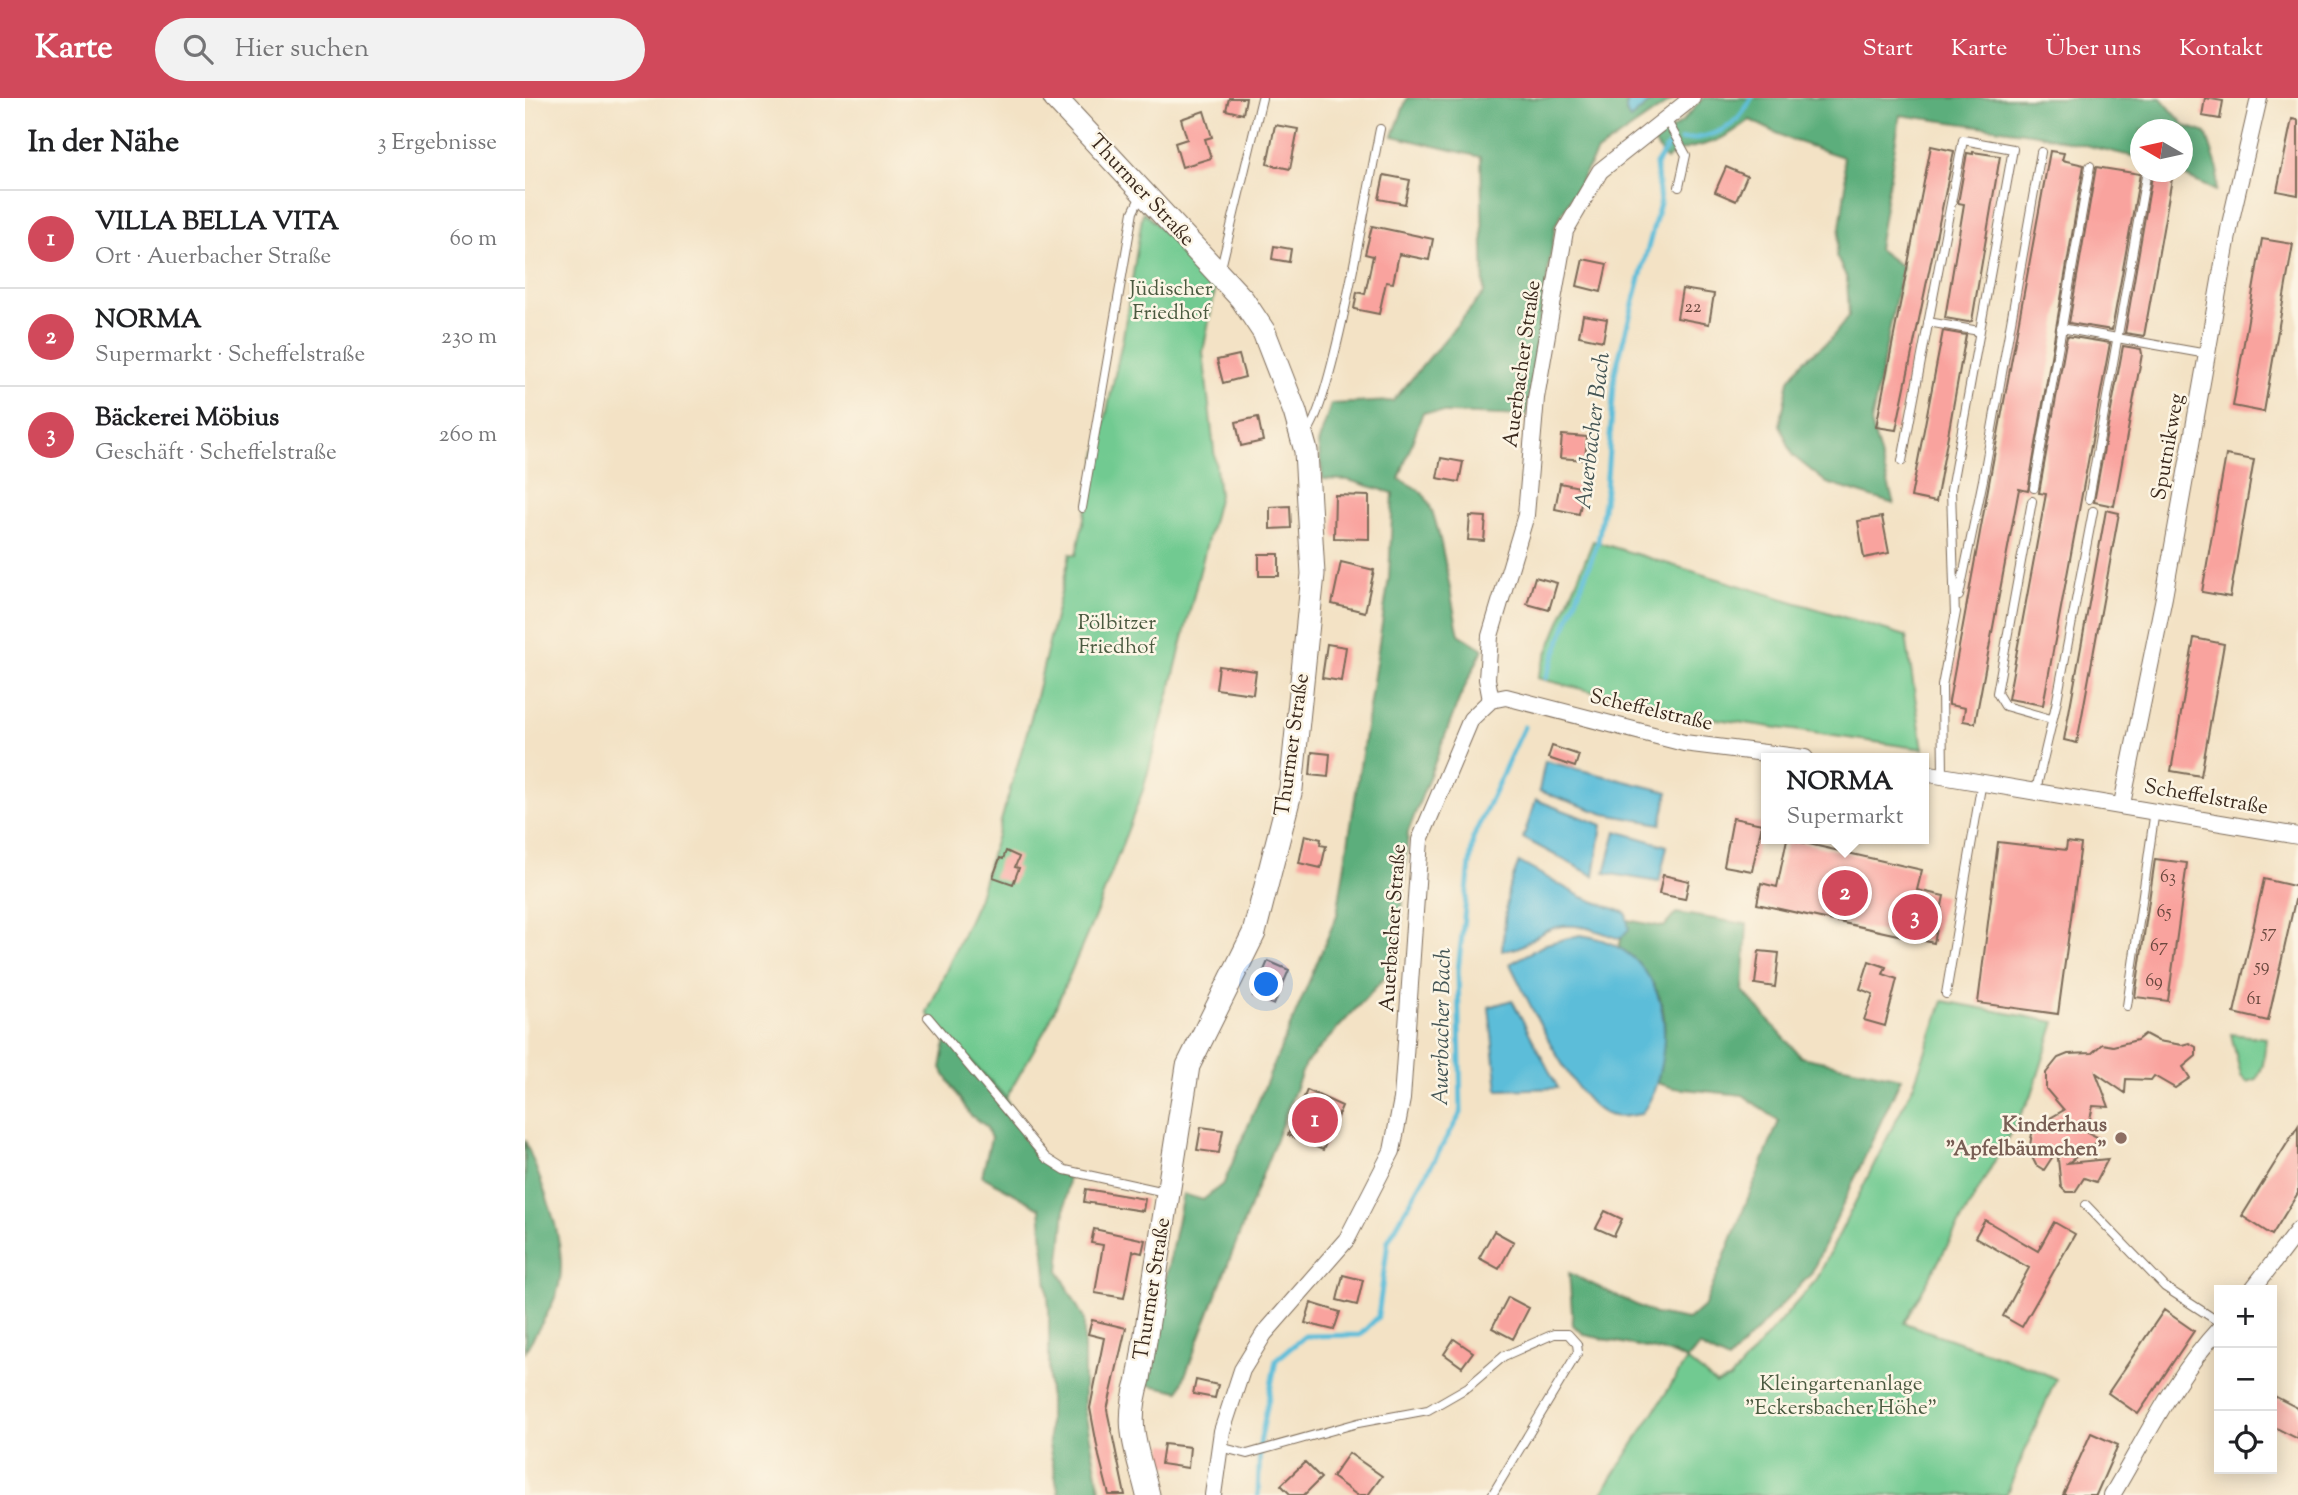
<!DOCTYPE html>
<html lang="de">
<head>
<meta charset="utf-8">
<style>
	body { margin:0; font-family:"Sorts Mill Goudy",serif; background:#f2f2f2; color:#202124 }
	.controls { position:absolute; right:21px; bottom:21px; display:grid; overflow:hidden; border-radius:0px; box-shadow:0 4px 18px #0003 }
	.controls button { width:63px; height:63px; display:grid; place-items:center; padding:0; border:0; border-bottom:2px solid #e0e0e0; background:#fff; color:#202124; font:35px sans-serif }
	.compass { position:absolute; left:1605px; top:21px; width:63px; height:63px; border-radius:50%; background:#fff; box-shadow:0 4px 18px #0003; rotate:279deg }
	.you { position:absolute; left:742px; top:887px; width:24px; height:24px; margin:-18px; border:5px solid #fff; border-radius:50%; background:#1a73e8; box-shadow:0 0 0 10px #1a73e833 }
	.badge { display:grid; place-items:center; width:46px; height:46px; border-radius:50%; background:#d1495b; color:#fff; font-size:23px; font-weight:700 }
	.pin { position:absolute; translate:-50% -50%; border:4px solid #fff; box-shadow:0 2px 7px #0006 }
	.popup { position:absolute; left:1236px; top:655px; width:168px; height:91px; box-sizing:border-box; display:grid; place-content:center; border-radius:0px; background:#fff; filter:drop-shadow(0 2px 5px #0005); font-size:23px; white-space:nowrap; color:#757577 }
	.popup b { font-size:26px; color:#202124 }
	.popup::after { content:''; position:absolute; left:50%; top:100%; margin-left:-14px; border:14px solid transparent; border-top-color:#fff }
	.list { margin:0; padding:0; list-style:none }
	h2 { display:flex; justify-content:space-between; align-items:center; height:91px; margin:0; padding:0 28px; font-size:30px }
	h2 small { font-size:23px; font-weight:400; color:#757577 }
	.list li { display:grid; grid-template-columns:46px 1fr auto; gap:21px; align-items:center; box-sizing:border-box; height:98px; padding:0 28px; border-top:2px solid #e0e0e0 }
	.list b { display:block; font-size:26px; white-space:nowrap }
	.list p { margin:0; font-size:23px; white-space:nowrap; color:#757577 }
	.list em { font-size:23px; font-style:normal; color:#757577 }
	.icon { flex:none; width:38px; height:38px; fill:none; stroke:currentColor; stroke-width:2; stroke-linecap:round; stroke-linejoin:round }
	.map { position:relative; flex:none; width:1773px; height:1397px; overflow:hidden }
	header { display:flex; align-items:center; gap:42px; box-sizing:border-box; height:98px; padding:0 35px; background:#d1495b; color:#fff }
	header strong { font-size:33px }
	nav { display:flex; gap:38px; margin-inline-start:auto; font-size:24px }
	.search { width:490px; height:63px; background:#f2f2f2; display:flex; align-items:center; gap:18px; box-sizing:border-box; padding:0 24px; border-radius:38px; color:#757577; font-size:26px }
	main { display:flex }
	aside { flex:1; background:#fff }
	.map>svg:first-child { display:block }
	.green { fill:#71ca91; stroke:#567a58; stroke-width:2 }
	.forest { fill:#5cae7b; stroke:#4c6c4c; stroke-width:2 }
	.water { fill:#5bbdd9; stroke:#4b747c; stroke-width:2 }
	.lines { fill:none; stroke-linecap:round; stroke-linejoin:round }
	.stream { stroke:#5bbdd9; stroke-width:5 }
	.building { fill:#f9a39e }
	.lane-casing { stroke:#7b6a58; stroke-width:10 }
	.street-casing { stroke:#7b6a58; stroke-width:18 }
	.secondary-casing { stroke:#7b6a58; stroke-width:25 }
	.lane { stroke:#fff; stroke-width:8 }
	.street { stroke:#fff; stroke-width:16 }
	.secondary { stroke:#fff; stroke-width:23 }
	.education-dot { fill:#8d6e63; stroke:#fcf5e5; stroke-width:2.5 }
	.labels { text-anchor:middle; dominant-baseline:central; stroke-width:5; stroke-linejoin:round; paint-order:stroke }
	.number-label { font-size:18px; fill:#6a483e }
	.street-label { font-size:21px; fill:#3b2a1e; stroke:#fcf5e5 }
	.park-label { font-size:21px; fill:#4b5a40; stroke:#fcf5e5 }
	.education-label { font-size:21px; font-weight:bold; fill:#785e54; stroke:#fcf5e5; text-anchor:end }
	.water-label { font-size:23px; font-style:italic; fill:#455656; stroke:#fcf5e5 }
</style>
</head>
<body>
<header>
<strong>Karte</strong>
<div class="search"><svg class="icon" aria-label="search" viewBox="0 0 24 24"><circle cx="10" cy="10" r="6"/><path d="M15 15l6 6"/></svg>Hier suchen</div>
<nav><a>Start</a><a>Karte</a><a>Über uns</a><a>Kontakt</a></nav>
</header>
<main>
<aside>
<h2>In der Nähe<small>3 Ergebnisse</small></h2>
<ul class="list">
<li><span class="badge">1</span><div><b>VILLA BELLA VITA</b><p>Ort · Auerbacher Straße</p></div><em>60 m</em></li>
<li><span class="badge">2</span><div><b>NORMA</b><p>Supermarkt · Scheffelstraße</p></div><em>230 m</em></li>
<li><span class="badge">3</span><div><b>Bäckerei Möbius</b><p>Geschäft · Scheffelstraße</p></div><em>260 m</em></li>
</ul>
</aside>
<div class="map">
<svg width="1773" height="1397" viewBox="0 0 1773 1397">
	<rect width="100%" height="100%" fill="#fcf5e5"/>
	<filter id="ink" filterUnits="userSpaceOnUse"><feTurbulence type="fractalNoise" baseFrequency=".0143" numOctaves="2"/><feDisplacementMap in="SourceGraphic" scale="14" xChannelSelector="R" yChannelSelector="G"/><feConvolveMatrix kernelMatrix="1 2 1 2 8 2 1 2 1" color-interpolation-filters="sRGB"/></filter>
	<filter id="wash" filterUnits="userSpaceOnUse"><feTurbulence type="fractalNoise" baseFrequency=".00686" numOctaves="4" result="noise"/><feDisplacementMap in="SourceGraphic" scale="28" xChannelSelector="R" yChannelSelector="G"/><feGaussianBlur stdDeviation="1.57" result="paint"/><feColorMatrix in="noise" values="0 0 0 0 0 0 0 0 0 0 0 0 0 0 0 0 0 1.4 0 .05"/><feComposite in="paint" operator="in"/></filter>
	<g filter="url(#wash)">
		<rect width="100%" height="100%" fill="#f3e2c5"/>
		<path class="green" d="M618 113 691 187 678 254 694 397 645 592 618 692 570 818 523 927 481 1000 402 915 453 802 506 620 545 456 551 457 598 239Z
			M1068 443 1381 538 1398 651 1158 616 1012 580Z
			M1418 903 1530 924 1507 996 1379 1225 1508 1270 1531 1281 1481 1397H1076L1162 1262 1191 1286 1205 1281 1292 1181 1389 986Z
			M1706 936 1741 940 1738 967 1732 981 1722 984 1716 978Z"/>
		<path class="forest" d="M882 0H1106L1101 7V15L1116 13 1130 0H1150L1072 54 1030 128 1001 318 898 314 874 381C881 385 891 389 897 395 915 411 926 507 934 536L958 551 935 599 883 734 873 865 780 966 654 1293 619 1286 658 1096 678 1102 699 1085 812 817 864 480 868 395 823 382 798 381 793 346 806 306 868 303 959 195 956 59 868 38Z
			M1178 0H1636L1660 28 1681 35 1693 71 1691 93 1651 74H1658V32H1616L1615 60 1512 36 1375 17 1353 151 1377 169 1346 325 1369 406 1302 385 1268 358 1255 327 1264 282 1278 263 1304 243 1324 218 1322 180 1311 158 1321 87 1318 59 1264 41 1225 22C1211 32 1198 42 1181 46 1164 51 1155 50 1141 62L1129 44 1157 24Z
			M1151 815 1222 826 1218 893 1276 959 1376 980 1286 1176 1203 1263 1174 1248 1162 1262 1149 1256 1060 1237 1048 1227 1044 1175 1130 1216 1163 1222 1180 1207 1254 1023 1218 997 1149 990 1132 985C1144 928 1148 887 1093 852L1102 822 1139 829Z
			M422 937 481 1000 508 1054 543 1080 534 1173 559 1221V1309L576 1397H534L524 1347V1211L515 1110 457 1078 466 1040 461 1028 445 1017 416 970Z
			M0 1042C15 1082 44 1144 34 1187 29 1209 11 1233 0 1254Z"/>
		<path class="water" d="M1106 0H1130L1105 21C1099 13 1100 8 1106 0Z
			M1020 663 1143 694 1136 726 1080 716 1014 693Z
			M1011 702 1077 727 1069 778 998 740Z
			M1091 733 1142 748 1134 784 1080 775Z
			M994 764 1057 799 1101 815 1104 831 1095 841C1071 832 1046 821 1021 833 1006 840 994 854 977 852L983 793Z
			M1055 837C1123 846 1148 904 1136 966 1132 985 1128 1001 1116 1016 1104 1018 1091 1021 1079 1015 1047 1000 1002 899 985 866L1021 846Z
			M987 902 1033 990 973 992 964 909Z"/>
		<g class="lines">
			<path class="stream" d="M1156 42C1188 40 1213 30 1226 0
				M1021 580 1073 444 1081 391 1090 274 1135 105 1131 66 1143 48
				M733 1397 735 1345 751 1262 780 1238 835 1237 853 1219 863 1143 936 1015 933 872 948 740 999 629"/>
		</g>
		<g id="blocks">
			<path class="building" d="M704 0H721L718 16 701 12Z
				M1680 0 1698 3 1695 21 1677 18Z
				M679 13 687 39 680 41 686 60 657 69 650 45 662 41 656 21Z
				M1767 21 1773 22V97L1752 93Z
				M750 27 773 31 765 71 742 66Z
				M1406 48 1429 53 1371 332 1351 329Z
				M1525 53 1539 55 1537 62 1559 67 1503 393 1494 391 1450 625 1438 623 1440 610 1424 607V603Z
				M1448 54 1475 58 1447 223 1443 224 1420 220 1439 106 1433 105 1442 55 1448 56Z
				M1201 69 1222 78 1211 103 1190 94Z
				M1571 69 1615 76 1587 232 1544 225Z
				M1634 74 1648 75 1619 238 1600 235 1627 78 1633 79Z
				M859 77 885 82 880 106 854 101Z
				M847 128 908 141 904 162 874 156 868 185 861 184 854 216 829 211 832 194 840 196 848 158 840 156Z
				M1737 141 1768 146 1739 314 1708 308Z
				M749 148 766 151 764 164 747 161Z
				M1058 161 1082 166 1076 194 1052 188Z
				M1157 191 1189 196 1184 226 1152 220Z
				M1058 217 1082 221 1078 243 1054 238Z
				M1418 233 1441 237 1411 404 1386 399Z
				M1542 238 1585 245 1518 607 1483 601 1521 396 1514 395Z
				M1598 248 1616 251 1617 256 1589 408 1569 404Z
				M714 257 720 279 698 285 692 262Z
				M733 319 738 343 716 348 711 324Z
				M1037 337 1062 339 1060 362 1035 360Z
				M1701 357 1729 362 1705 499 1677 494Z
				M916 360 938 364 934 384 912 380Z
				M1035 385 1059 390 1054 416 1030 411Z
				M810 397 844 398V441L809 440Z
				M765 408 766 430 745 431V409Z
				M1581 412 1594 415 1552 645 1539 642Z
				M945 418 961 419 959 443 943 442Z
				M1357 419 1364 455 1339 460 1333 423Z
				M734 456H754V478H734Z
				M816 464 849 472 840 514 807 506Z
				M1010 479 1032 485 1024 512 1002 506Z
				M1669 540 1699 546 1676 678 1646 673Z
				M802 546 821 549 816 583 797 580Z
				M694 568 731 573 728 596 691 591Z
				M1027 648 1054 657 1050 669 1023 660Z
				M787 654 805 656 803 679 785 677Z
				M1208 720 1237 726 1227 773 1199 768Z
				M780 737 796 741 795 747 801 748 796 770 774 765Z
				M1262 741 1397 772 1392 792 1419 798 1409 845 1232 806 1236 785 1252 789Z
				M1473 744 1541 752 1542 744 1556 746 1533 916 1453 905Z
				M481 753 494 759 490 769 494 770 488 786 468 779 475 760 478 761Z
				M1630 761 1662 765 1643 903 1610 899Z
				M1138 777 1164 783 1160 801 1134 796Z
				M1739 781 1773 789 1743 923 1709 915Z
				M1234 853 1254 855 1250 889 1230 886Z
				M743 863 764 872 749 907 728 898Z
				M1344 863 1361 869 1358 876 1372 881 1360 928 1339 922 1348 896 1335 891Z
				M1620 936 1633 943 1657 947 1664 945 1671 949V958L1658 969 1665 980 1650 990 1629 978 1626 982 1601 981 1600 995 1571 975 1584 1009 1568 1008 1562 1034 1576 1041 1543 1065 1583 1061 1571 1084 1559 1080 1550 1094H1541L1536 1089 1532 1052 1519 1072 1511 1067 1504 1053 1508 1030 1539 1012 1521 991V975L1533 960 1543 956 1567 955 1577 946 1588 948 1612 942Z
				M782 992 817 1008 798 1052 763 1037Z
				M1773 1028V1095L1747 1137 1717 1118Z
				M676 1029 698 1032 694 1055 672 1052Z
				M561 1091 620 1101 618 1113 559 1104Z
				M1080 1113 1097 1121 1089 1138 1071 1130Z
				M1460 1122 1513 1153 1529 1124 1550 1136 1497 1229 1478 1218 1504 1170 1450 1139Z
				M569 1131 620 1142 617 1155 608 1153 599 1200 570 1195 578 1147 566 1145Z
				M969 1133 989 1144 974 1171 954 1160Z
				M818 1177 838 1182 832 1207 812 1202Z
				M983 1199 1004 1210 988 1241 967 1230Z
				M786 1205 815 1214 809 1232 780 1225Z
				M1639 1212 1669 1233 1613 1316 1583 1295Z
				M567 1222 601 1230 582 1312 600 1397H584L574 1358 565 1310 579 1240 563 1236Z
				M929 1241 948 1254 937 1269 919 1256Z
				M671 1282 693 1287 690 1300 668 1296Z
				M1747 1297 1773 1310V1341L1747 1328Z
				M1566 1335 1593 1347 1571 1397H1538Z
				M639 1346 665 1349 663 1370 636 1366Z
				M824 1355 857 1378 843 1397H832L807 1379Z
				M780 1364 796 1380 779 1397H766L756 1387Z"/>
		</g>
	</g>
	<g filter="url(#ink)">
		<use href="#blocks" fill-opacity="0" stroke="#7b6a58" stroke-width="2"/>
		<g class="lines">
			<g class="lane-casing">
				<path id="lane" d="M1142 23 1161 57 1154 89
					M695 174 737 0
					M1403 224 1454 233
					M1536 230 1682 256
					M779 337C806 319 845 77 855 31
					M1377 363 1438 42 1488 51 1426 392 1430 519
					M1509 390 1565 68
					M1564 401 1621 78
					M1507 403 1472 595 1480 608 1526 621
					M557 410 608 114 617 96
					M1434 498 1458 382 1516 54
					M1418 678 1417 588 1431 514
					M1511 692 1531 607 1568 413
					M1421 896 1457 683
					M1602 908 1630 712
					M403 919 521 1060 540 1072 640 1094
					M1561 1107 1640 1189 1694 1224
					M695 1349 722 1356 833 1325 903 1312 943 1289 979 1258 1029 1236H1043L1052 1246 1053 1254 967 1397"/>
			</g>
			<g class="street-casing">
				<path id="street" d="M966 602 962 581 965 538 1001 417 1011 300 1040 133 1075 73 1167 0
					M1399 675 1773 738
					M1597 706 1639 499 1705 126 1734 0
					M1727 1192 1773 1132
					M688 1397 697 1333 717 1272 739 1236 822 1141 867 1053 877 1001 895 742 946 621 966 602 981 599 1159 645 1280 660
					M1587 1397C1620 1342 1650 1278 1694 1231"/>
			</g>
			<g class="secondary-casing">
				<path id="secondary" d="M530 0 717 201 739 234 770 314 781 353 788 476 766 691 729 835 663 968 614 1281C599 1329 612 1351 623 1397"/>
			</g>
			<use href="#lane" class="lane"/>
			<use href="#street" class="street"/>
			<use href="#secondary" class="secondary"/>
		</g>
	</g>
	<circle class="education-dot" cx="1596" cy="1040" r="7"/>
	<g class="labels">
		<g class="number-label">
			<text x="1168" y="210">22</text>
			<text x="1643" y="780">63</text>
			<text x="1639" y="815">65</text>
			<text x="1744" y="835">57</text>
			<text x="1634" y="849">67</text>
			<text x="1737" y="869">59</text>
			<text x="1629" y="884">69</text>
			<text x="1729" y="902">61</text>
		</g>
		<g class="street-label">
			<text transform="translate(616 93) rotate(47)">Thurmer Straße</text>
			<text transform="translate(998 266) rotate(-82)">Auerbacher Straße</text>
			<text transform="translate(1644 349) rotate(-80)">Sputnikweg</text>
			<text transform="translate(1126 613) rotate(13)">Scheffelstraße</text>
			<text transform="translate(768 647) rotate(-82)">Thurmer Straße</text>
			<text transform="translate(1681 700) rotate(10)">Scheffelstraße</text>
			<text transform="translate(869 830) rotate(-86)">Auerbacher Straße</text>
			<text transform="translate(628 1191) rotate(-81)">Thurmer Straße</text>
		</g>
		<g class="park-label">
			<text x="646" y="192">Jüdischer<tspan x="646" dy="24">Friedhof</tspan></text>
			<text x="592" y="526">Pölbitzer<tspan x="592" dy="24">Friedhof</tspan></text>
			<text x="1316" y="1287">Kleingartenanlage<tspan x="1316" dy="24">"Eckersbacher Höhe"</tspan></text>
		</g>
		<g class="education-label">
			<text x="1582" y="1028">Kinderhaus<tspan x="1582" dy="24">"Apfelbäumchen"</tspan></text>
		</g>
		<g class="water-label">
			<text transform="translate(1069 333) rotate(-83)">Auerbacher Bach</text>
			<text transform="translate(918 929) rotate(-89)">Auerbacher Bach</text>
		</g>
	</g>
</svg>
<div class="controls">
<button>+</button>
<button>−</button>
<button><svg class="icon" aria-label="locate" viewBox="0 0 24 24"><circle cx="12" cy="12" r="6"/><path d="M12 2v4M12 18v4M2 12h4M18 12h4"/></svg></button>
</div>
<svg class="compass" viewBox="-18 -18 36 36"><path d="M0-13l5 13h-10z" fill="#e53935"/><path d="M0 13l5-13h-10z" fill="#757577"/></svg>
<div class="you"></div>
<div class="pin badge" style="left:790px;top:1022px">1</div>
<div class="pin badge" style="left:1320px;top:795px">2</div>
<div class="popup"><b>NORMA</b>Supermarkt</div>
<div class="pin badge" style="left:1390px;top:819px">3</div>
</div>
</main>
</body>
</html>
